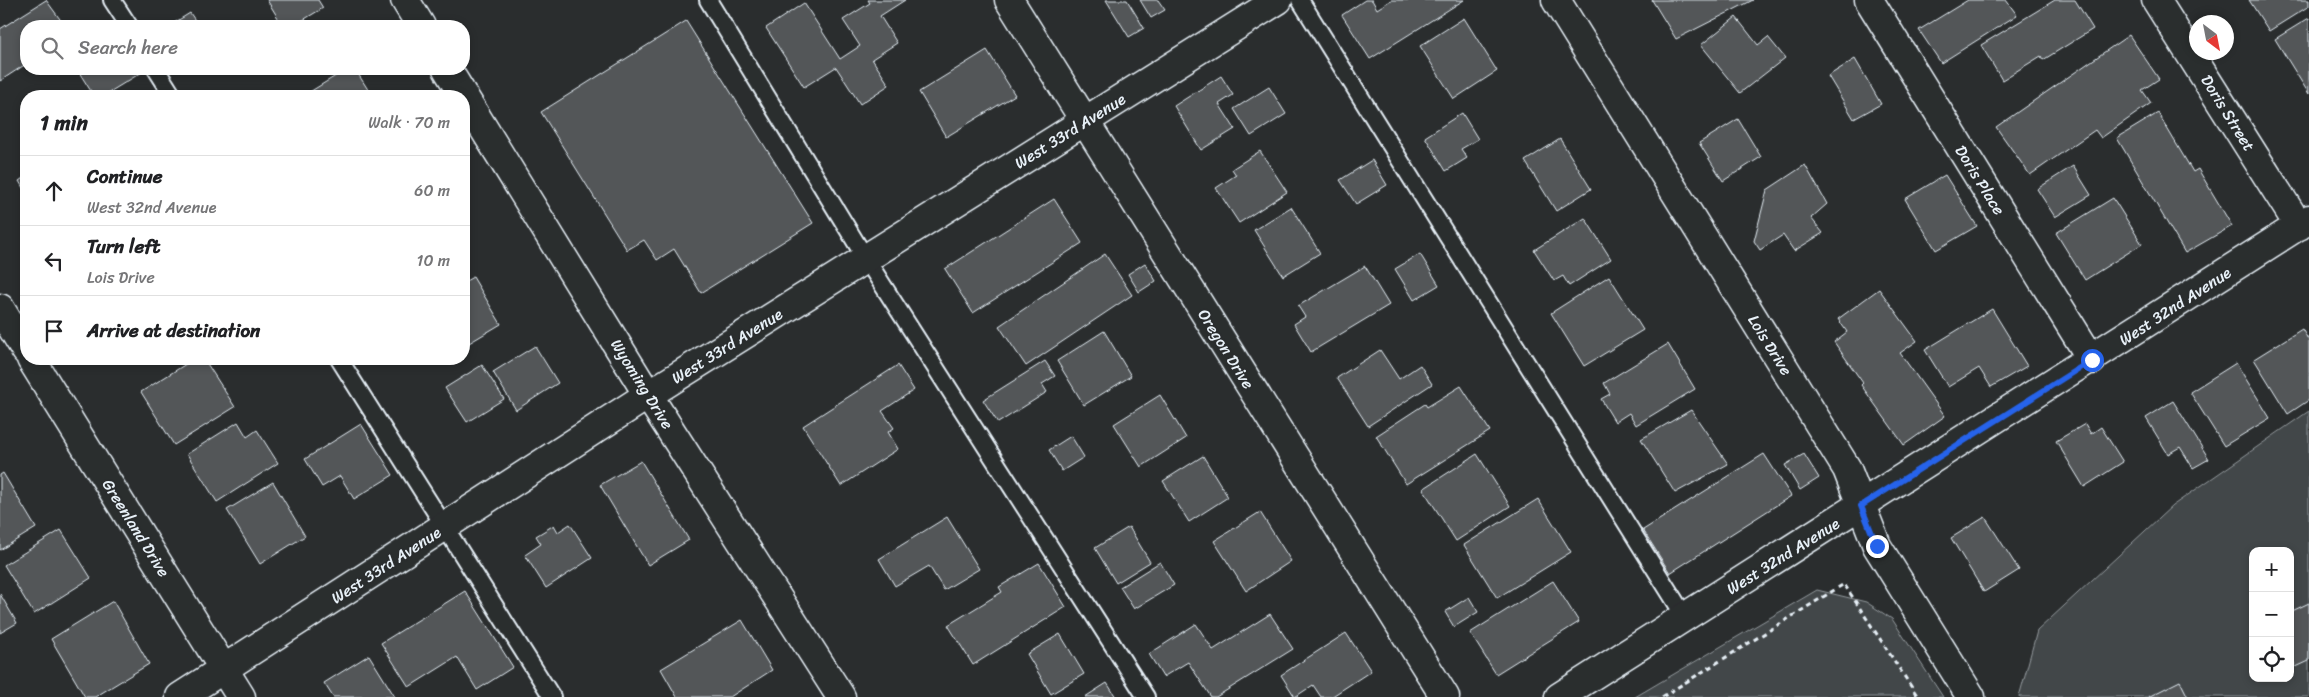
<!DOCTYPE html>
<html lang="en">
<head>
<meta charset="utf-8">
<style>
	body { margin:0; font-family:Sriracha,sans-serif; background:#f6f6f6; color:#202124 }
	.controls { position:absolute; right:15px; bottom:15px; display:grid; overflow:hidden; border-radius:10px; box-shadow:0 2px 8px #0003 }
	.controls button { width:45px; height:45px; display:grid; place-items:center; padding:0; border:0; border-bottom:1px solid #e0e0e0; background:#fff; color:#202124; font:25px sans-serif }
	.compass { position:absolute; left:2189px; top:15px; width:45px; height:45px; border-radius:50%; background:#fff; box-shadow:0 2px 8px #0003; rotate:148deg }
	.stop { position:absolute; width:15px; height:15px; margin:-11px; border:4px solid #2563eb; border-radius:50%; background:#fff }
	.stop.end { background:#2563eb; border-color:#fff; box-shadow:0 1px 5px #0008 }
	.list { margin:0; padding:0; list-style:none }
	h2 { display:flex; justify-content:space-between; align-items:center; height:65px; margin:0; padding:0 20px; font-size:21px }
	h2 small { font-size:16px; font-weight:400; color:#757577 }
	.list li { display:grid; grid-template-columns:32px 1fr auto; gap:15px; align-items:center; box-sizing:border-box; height:70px; padding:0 20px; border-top:1px solid #e0e0e0 }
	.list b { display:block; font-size:19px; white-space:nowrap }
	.list p { margin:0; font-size:16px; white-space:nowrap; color:#757577 }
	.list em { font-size:16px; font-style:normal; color:#757577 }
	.icon { flex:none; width:28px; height:28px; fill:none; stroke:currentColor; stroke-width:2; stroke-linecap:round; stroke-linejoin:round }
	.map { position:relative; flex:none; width:2309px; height:697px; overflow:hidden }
	.search { position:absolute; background:#fff; box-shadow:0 2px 8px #0003; left:20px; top:20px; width:450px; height:55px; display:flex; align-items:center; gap:12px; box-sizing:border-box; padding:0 18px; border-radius:20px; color:#757577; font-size:19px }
	.panel { position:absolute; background:#fff; box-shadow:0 2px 8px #0003; left:20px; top:90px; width:450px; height:275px; border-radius:20px }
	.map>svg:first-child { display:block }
	.green { fill:#424648; stroke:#959ca0; fill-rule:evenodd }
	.building { fill:#535759; stroke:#e8f1f8 }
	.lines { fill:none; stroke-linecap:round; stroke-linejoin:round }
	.lane-casing { stroke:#e8f1f8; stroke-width:20 }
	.street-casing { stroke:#e8f1f8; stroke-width:31 }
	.path { stroke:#e8f1f8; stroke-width:3; stroke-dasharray:5 4; stroke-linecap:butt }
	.lane { stroke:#2a2d2e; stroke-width:16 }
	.street { stroke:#2a2d2e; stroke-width:28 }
	.route { stroke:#2563eb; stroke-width:6 }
	.labels { text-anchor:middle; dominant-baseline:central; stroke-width:4; stroke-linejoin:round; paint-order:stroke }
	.street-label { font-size:16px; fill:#e8f1f8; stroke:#2a2d2e }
</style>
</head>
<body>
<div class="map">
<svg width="2309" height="697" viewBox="0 0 2309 697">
	<rect width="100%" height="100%" fill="#2a2d2e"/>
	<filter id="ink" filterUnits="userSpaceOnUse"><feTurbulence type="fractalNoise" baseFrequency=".02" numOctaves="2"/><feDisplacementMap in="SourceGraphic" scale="10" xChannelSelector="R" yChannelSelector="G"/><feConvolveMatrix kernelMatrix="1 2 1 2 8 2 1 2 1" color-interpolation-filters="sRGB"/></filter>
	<g filter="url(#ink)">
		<path class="green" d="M2309 411V697H2019L2037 631 2172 506ZM2253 551H2290V678H2253Z
			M1817 590 1866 602 1892 619 1943 697H1635Z"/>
		<path class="building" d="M46 0 65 26H26V64L0 81V29Z
			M267 0H318L323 8 293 26H283Z
			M868 0H905L880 16 897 43 872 59 889 85 860 104 836 67 804 87 766 28 804 3 840 59 860 46 843 20 870 3Z
			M1106 0H1127L1144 28 1129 37Z
			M1140 0H1158L1165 10 1151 18Z
			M1365 0H1372L1377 9 1391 0H1464L1370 59 1342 15Z
			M1652 0H1753L1676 39Z
			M1968 0H2006L2017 15 1941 63 1919 30Z
			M2055 0H2075L2093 29 2043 60 2041 56 2002 80 1981 45Z
			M2249 0H2309V6L2269 31Z
			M190 13 199 26H169Z
			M1736 17 1758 45 1768 37 1785 58 1740 93 1701 45Z
			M1464 18 1497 71 1454 99 1420 46Z
			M2309 18V94L2275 39Z
			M686 21 813 223 701 293 674 249 657 260 644 240 627 250 541 112Z
			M2129 35 2159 79 2142 90 2151 103 2101 138 2095 130 2030 175 1996 127Z
			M987 50 1015 95 946 137 919 92Z
			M1855 59 1881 104 1854 119 1828 76Z
			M77 69H143L144 71 103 96H94Z
			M347 69H355L372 96H310L308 93Z
			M1221 76 1233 95 1219 104 1235 129 1201 150 1174 106Z
			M1269 87 1286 114 1251 136 1234 109Z
			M1462 113 1478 139 1461 149 1467 158 1446 171 1425 137Z
			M2158 113 2193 172 2198 169 2232 226 2185 253 2117 138Z
			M1738 119 1761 157 1723 181 1699 143Z
			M1560 139 1591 189 1556 211 1525 161Z
			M1260 151 1287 192 1239 223 1216 188 1236 175 1232 169Z
			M1372 160 1387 185 1356 204 1340 180Z
			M1805 165 1827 204 1811 218 1823 233 1794 251 1783 235 1760 250 1754 241 1767 190Z
			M2073 166 2091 195 2055 217 2037 189Z
			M1945 175 1977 226 1936 250 1905 199Z
			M26 176V193L19 181Z
			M2113 198 2142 244 2085 280 2056 233Z
			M1054 199 1082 243 973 313 945 269Z
			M1291 207 1320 253 1283 276 1254 230Z
			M1585 218 1611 259 1569 286 1563 276 1554 281 1534 250Z
			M1105 254 1132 295 1026 366 999 326Z
			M1420 254 1439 285 1414 300 1395 269Z
			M1145 263 1156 281 1139 292 1128 274Z
			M1365 266 1389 305 1311 352 1294 324 1305 317 1298 306Z
			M1609 276 1643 330 1584 366 1551 313Z
			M473 277 501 324 464 346V282Z
			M1879 289 1917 341 1900 353 1945 416 1904 445 1861 385 1863 383 1834 342 1847 332 1838 319Z
			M1992 309 2027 366 1991 387 1979 368 1948 387 1925 350Z
			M2302 329 2309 341V400L2288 414 2254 359Z
			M1104 331 1131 376 1084 405 1057 361Z
			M1668 344 1695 389 1636 425 1629 413 1615 422 1601 399 1610 394 1604 383Z
			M535 346 558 383 516 410 493 372Z
			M1380 350 1399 379 1420 365 1432 384 1368 426 1337 378Z
			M194 359H204L235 407 174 445 141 392Z
			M1045 361 1055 376 1042 384 1047 392 998 423 983 400Z
			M2236 363 2270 418 2224 446 2190 392Z
			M482 365 504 399 467 422 445 388Z
			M898 365 914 390 882 411 894 428 888 432 898 449 841 486 803 426Z
			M1461 386 1490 431 1406 484 1376 436 1425 404 1427 407Z
			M1160 395 1186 438 1141 467 1114 424Z
			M2173 401 2209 459 2193 468 2180 447 2168 454 2146 418Z
			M1691 410 1728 464 1675 493 1641 439Z
			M238 422 247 437 257 430 278 463 217 502 187 454Z
			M361 424 393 475 354 499 340 476 322 487 305 459Z
			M2085 424 2091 434 2101 427 2123 462 2084 487 2056 441Z
			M1071 436 1084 457 1062 471 1049 450Z
			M1477 454 1510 506 1456 541 1423 489Z
			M1764 454 1791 496 1670 573 1643 530Z
			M1804 454 1819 478 1800 490 1785 465Z
			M1203 456 1228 497 1189 522 1163 481Z
			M641 461 689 540 648 565 600 485Z
			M3 473 36 528 0 550V475Z
			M273 482 305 536 260 564 227 510Z
			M1538 499 1571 552 1497 598 1464 545Z
			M1260 512 1291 561 1246 591 1214 541Z
			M947 517 979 569 944 590 929 566 895 586 879 559Z
			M1985 517 2019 570 1984 592 1951 538Z
			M570 524 592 558 546 588 525 555 541 544 536 536 554 525 558 532Z
			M1129 527 1150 562 1116 583 1095 548Z
			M61 530 91 578 34 614 4 565Z
			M1160 562 1174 585 1134 609 1120 587Z
			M1039 563 1066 607 973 665 948 625 1002 592 999 587Z
			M1553 581 1579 622 1496 674 1470 633Z
			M465 591 513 667 477 690 457 657 409 687 381 643Z
			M0 594 17 623 0 633Z
			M1469 597 1478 612 1454 627 1445 612Z
			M113 601 149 664 95 697H85L51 639Z
			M2309 603V661L2296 667 2290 655V612Z
			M1270 614 1293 649 1216 697H1211L1188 662 1163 677 1149 654 1196 624 1213 650Z
			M742 620 772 670 730 697H677L661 669Z
			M1346 633 1371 671 1331 697H1321L1313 685 1295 697 1281 675Z
			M1060 634 1084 674 1051 694 1027 654Z
			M369 655 395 697H333L324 683Z
			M2180 681 2188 697H2148Z
			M1107 683 1116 697H1085Z"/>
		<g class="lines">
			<g class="lane-casing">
				<path id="lane" d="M112 0 129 26
					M708 0 866 259 1146 697
					M1300 0 1685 617
					M156 69 173 96
					M339 359 552 697"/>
			</g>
			<g class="street-casing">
				<path id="street" d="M405 0 421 26
					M1009 0 1445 697
					M1556 0 1847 469 1877 546 1971 697
					M1869 0 2092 360
					M2156 0 2299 226
					M447 69 648 395 841 697
					M0 308 26 351
					M31 359 241 697
					M180 697 648 395 1278 0
					M1559 697 2309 219"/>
			</g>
			<path class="path" d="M1662 697 1844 584 1918 697"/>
			<use href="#lane" class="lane"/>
			<use href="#street" class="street"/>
		</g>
	</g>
	<g class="lines" filter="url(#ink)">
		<path class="route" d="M1877 546 1861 506 2092 360"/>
	</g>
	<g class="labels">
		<g class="street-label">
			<text transform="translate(2228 113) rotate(58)">Doris Street</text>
			<text transform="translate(1070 131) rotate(-32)">West 33rd Avenue</text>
			<text transform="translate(1980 180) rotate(58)">Doris Place</text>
			<text transform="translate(2175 306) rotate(-33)">West 32nd Avenue</text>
			<text transform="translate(1770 345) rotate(58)">Lois Drive</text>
			<text transform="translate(727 346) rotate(-32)">West 33rd Avenue</text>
			<text transform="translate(1226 349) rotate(58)">Oregon Drive</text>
			<text transform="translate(642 384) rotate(58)">Wyoming Drive</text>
			<text transform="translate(136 528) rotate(58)">Greenland Drive</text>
			<text transform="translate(1783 556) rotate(-32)">West 32nd Avenue</text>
			<text transform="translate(386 565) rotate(-33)">West 33rd Avenue</text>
		</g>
	</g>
</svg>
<div class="controls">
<button>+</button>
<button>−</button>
<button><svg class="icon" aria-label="locate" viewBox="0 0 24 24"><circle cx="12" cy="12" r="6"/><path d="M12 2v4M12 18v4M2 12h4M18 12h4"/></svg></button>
</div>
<svg class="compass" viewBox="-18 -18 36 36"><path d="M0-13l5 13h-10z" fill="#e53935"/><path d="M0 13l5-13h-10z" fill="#757577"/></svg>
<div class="stop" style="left:2092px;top:360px"></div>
<div class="stop end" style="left:1877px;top:546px"></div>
<div class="search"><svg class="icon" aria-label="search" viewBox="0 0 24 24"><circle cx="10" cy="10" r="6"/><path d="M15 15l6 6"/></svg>Search here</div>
<section class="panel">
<h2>1 min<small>Walk · 70 m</small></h2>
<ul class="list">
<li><svg class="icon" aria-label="ahead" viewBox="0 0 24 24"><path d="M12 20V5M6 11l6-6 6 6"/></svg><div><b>Continue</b><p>West 32nd Avenue</p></div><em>60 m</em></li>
<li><svg class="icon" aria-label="left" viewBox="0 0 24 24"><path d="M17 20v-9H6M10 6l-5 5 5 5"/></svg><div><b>Turn left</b><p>Lois Drive</p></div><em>10 m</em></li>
<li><svg class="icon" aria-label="arrive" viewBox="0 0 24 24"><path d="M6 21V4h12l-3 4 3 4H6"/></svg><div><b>Arrive at destination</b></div></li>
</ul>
</section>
</div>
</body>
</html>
